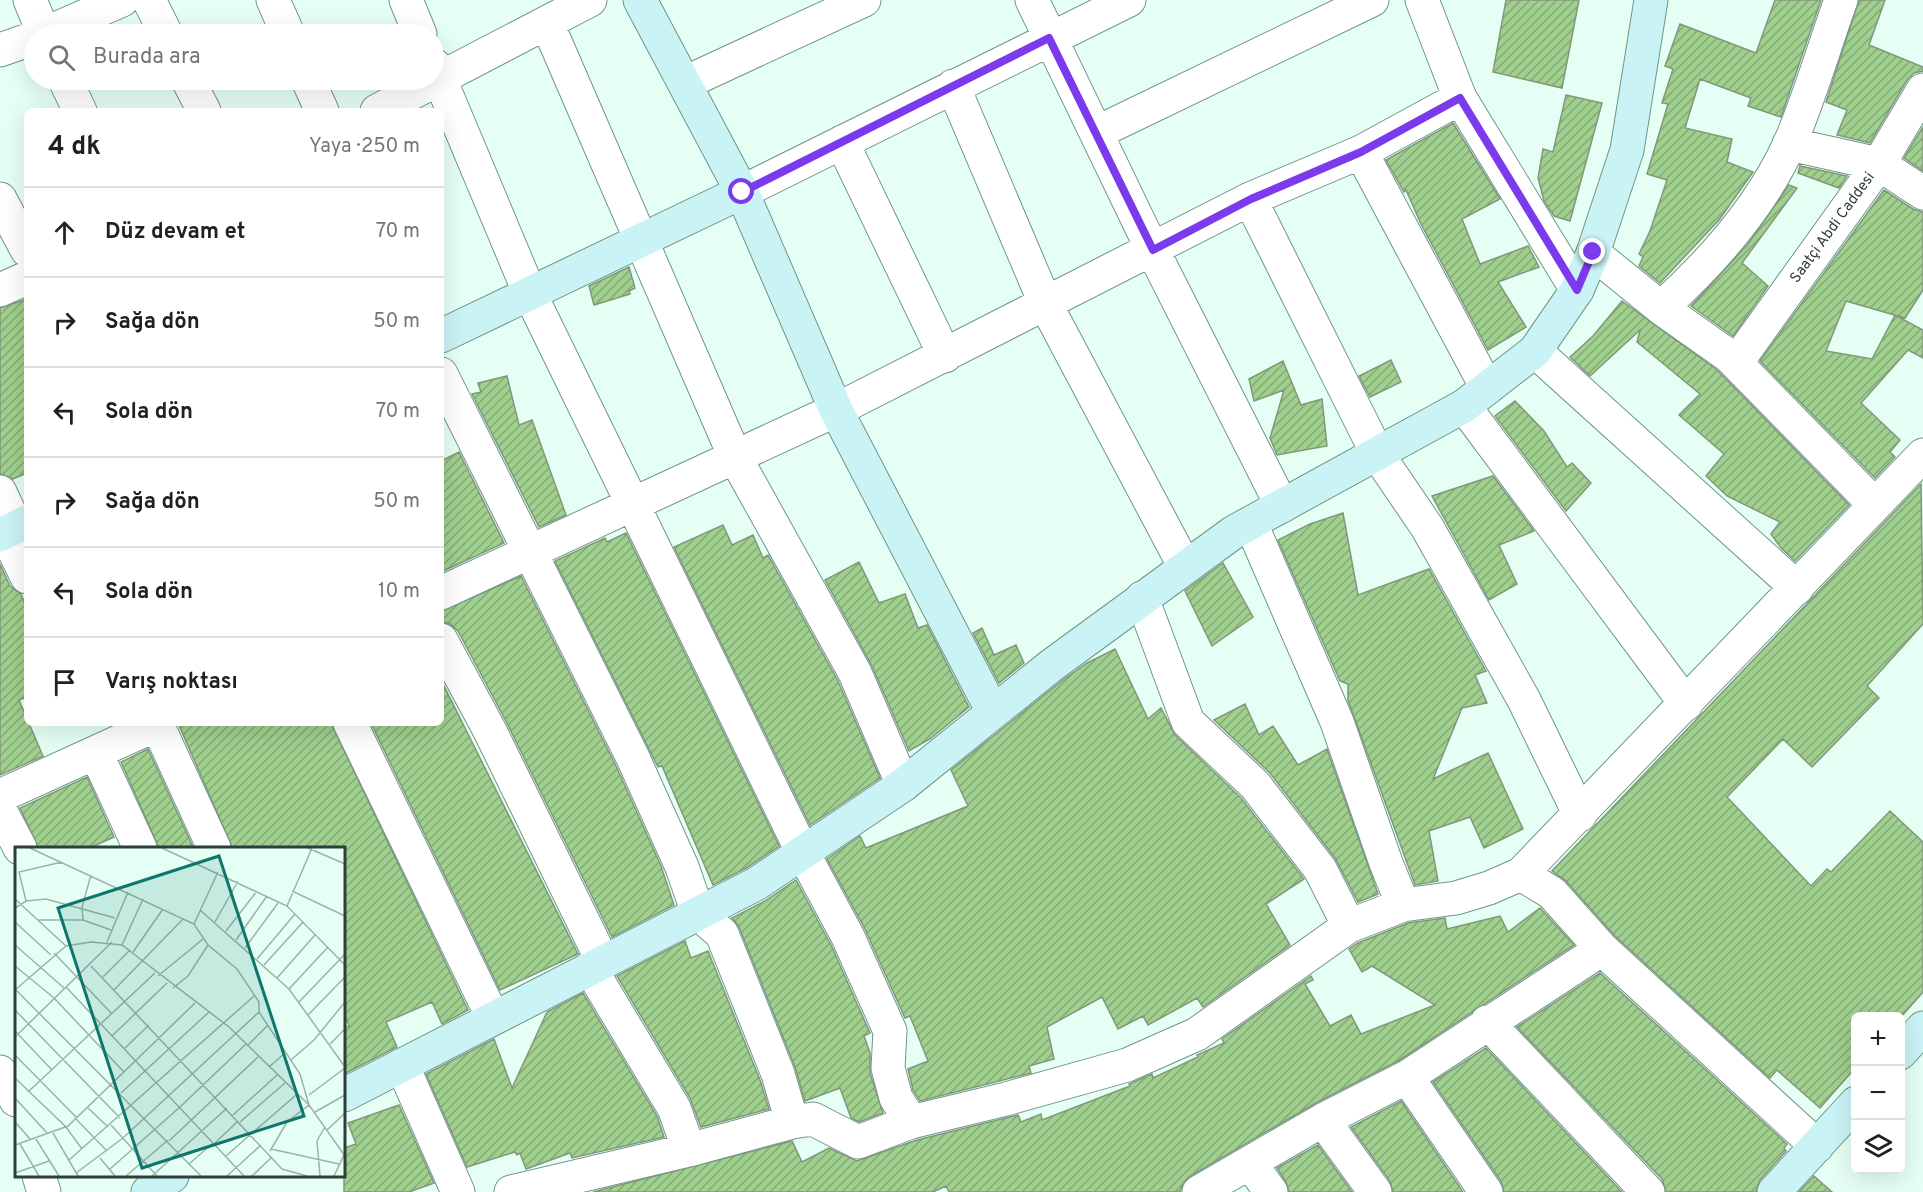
<!DOCTYPE html>
<html lang="tr">
<head>
<meta charset="utf-8">
<style>
	body { margin:0; font-family:Overpass,sans-serif; background:#f2f2f2; color:#202124 }
	.controls { position:absolute; right:18px; bottom:18px; display:grid; overflow:hidden; border-radius:9px; box-shadow:0 6px 24px #0002 }
	.controls button { width:54px; height:54px; display:grid; place-items:center; padding:0; border:0; border-bottom:2px solid #e0e0e0; background:#fff; color:#202124; font:30px sans-serif }
	.stop { position:absolute; width:18px; height:18px; margin:-14px; border:4px solid #7c3aed; border-radius:50%; background:#fff }
	.stop.end { background:#7c3aed; border-color:#fff; box-shadow:0 2px 6px #0008 }
	.list { margin:0; padding:0; list-style:none }
	h2 { display:flex; justify-content:space-between; align-items:center; height:78px; margin:0; padding:0 24px; font-size:26px }
	h2 small { font-size:20px; font-weight:400; color:#757577 }
	.list li { display:grid; grid-template-columns:39px 1fr auto; gap:18px; align-items:center; box-sizing:border-box; height:90px; padding:0 24px; border-top:2px solid #e0e0e0 }
	.list b { display:block; font-size:22px; white-space:nowrap }
	.list em { font-size:20px; font-style:normal; color:#757577 }
	.icon { flex:none; width:33px; height:33px; fill:none; stroke:currentColor; stroke-width:2; stroke-linecap:round; stroke-linejoin:round }
	.map { position:relative; flex:none; width:1923px; height:1192px; overflow:hidden }
	.search { position:absolute; background:#fff; box-shadow:0 6px 24px #0002; left:24px; top:24px; width:420px; height:66px; display:flex; align-items:center; gap:15px; box-sizing:border-box; padding:0 21px; border-radius:33px; color:#757577; font-size:22px }
	.panel { position:absolute; background:#fff; box-shadow:0 6px 24px #0002; left:24px; top:108px; width:420px; height:618px; border-radius:9px }
	.map>svg:first-child { display:block }
	.building { fill:url(#building-hatch); stroke:#82977a; stroke-width:1.5 }
	.lines { fill:none; stroke-linecap:round; stroke-linejoin:round }
	.street-casing { stroke:#6f9686; stroke-width:35 }
	.secondary-casing { stroke:#6f9686; stroke-width:35 }
	.street { stroke:#fff; stroke-width:33 }
	.secondary { stroke:#caf3f5; stroke-width:33 }
	.route { stroke:#7c3aed; stroke-width:8 }
	.labels { text-anchor:middle; dominant-baseline:central; stroke-width:4.5; stroke-linejoin:round; paint-order:stroke }
	.street-label { font-size:15px; fill:#2e3e38; stroke:#fff }
	.inset-road { fill:none; stroke:#9cb2a9; stroke-width:1.5 }
	.view { fill:#0f766e; fill-opacity:0.15; stroke:#0f766e; stroke-width:3 }
	.inset-edge { fill:none; stroke:#2e3e38; stroke-width:3 }
</style>
</head>
<body>
<div class="map">
<svg width="1923" height="1192" viewBox="0 0 1923 1192">
	<defs>
		<pattern id="building-hatch" width="6" height="6" patternUnits="userSpaceOnUse" patternTransform="scale(1.5)"><rect width="6" height="6" fill="#a0d08e"/><path d="M-1 1l2-2M0 6l6-6M5 7l2-2" fill="none" stroke="#83aa75"/></pattern>
	</defs>
	<rect width="100%" height="100%" fill="#e6fff5"/>
	<path class="building" d="M1506 0H1579L1562 88 1493 72Z
		M1775 0H1821L1781 117 1748 106 1751 98 1700 79 1685 128 1732 139 1727 162 1753 172 1719 220 1660 283 1639 266 1643 257 1639 254 1650 231 1667 180 1647 174 1668 104 1662 103 1673 69 1665 66 1680 24 1756 53Z
		M1859 0H1885L1869 45 1923 67V71L1914 73 1907 80 1870 143 1837 135 1847 110 1826 102Z
		M1566 95 1602 103 1570 221 1554 216 1544 201 1538 178 1543 149 1553 152Z
		M1453 123 1500 199 1462 219 1480 264 1528 246 1539 267 1498 282 1526 327 1488 350 1421 224 1406 190 1404 192 1386 160Z
		M1923 127V171L1904 158Z
		M1800 166 1847 176 1839 188 1798 173Z
		M1789 185 1797 188 1742 263 1768 286 1733 336 1691 306 1748 244Z
		M1884 190 1913 209 1923 212V290L1905 318 1846 301 1826 351 1872 359 1895 315 1923 330V358L1908 350 1861 403 1900 440 1890 452 1895 457 1875 478 1760 361Z
		M629 267 635 288 629 291 630 294 594 305 589 286Z
		M27 299V473L13 479 0 474V308Z
		M1622 301 1717 370 1849 505 1795 561 1781 548 1771 534 1780 522 1727 496 1706 476 1724 454 1679 415 1700 394 1637 342 1640 330 1590 376 1570 357 1593 336Z
		M1391 360 1401 382 1370 397 1359 376Z
		M1283 361 1301 405 1322 399 1327 446 1277 455 1270 438 1284 390 1254 401 1249 379Z
		M507 376 519 425 532 420 566 515 539 527 472 394 481 392 478 383Z
		M1515 401 1544 431 1567 467 1572 463 1591 483 1566 511 1495 416Z
		M459 452 504 543 441 572V461Z
		M1493 476 1534 531 1499 545 1517 584 1489 600 1432 496Z
		M1921 484 1923 624 1867 686 1879 698 1812 767 1783 739 1727 797 1811 886 1827 869 1831 872 1890 811 1923 842V992L1900 1018 1856 1017V1067L1820 1108 1777 1070 1770 1078 1615 936 1566 881 1552 871Z
		M1343 513 1358 595 1429 569 1486 671 1475 675 1487 703 1462 708 1433 779 1488 753 1523 829 1484 848 1470 817 1429 831 1438 881 1415 885 1348 700V684L1340 681 1278 540 1310 524Z
		M723 525 732 545 753 535 763 558 768 555 838 681 880 778 810 825 674 547Z
		M626 533 779 846 746 868 713 885 662 766 658 767 555 561 605 538 607 542Z
		M859 562 879 603 905 594 918 628 927 625 969 707 930 739 909 751 872 666 825 580Z
		M1223 563 1253 617 1212 646 1185 591Z
		M0 564 10 586 21 594 27 609V697L19 700 43 756 0 775Z
		M521 576 616 766 661 866 674 905 612 937 507 723 458 631 450 624 441 621V611Z
		M982 628 994 655 1016 645 1024 663 999 683 973 633Z
		M1115 649 1148 719 1161 708 1175 735 1241 798 1304 879 1266 904 1290 945 1203 1007 1197 998 1148 1025 1143 1016 1118 1029 1102 997 1047 1027 1054 1059 1029 1066 1031 1073 920 1101 913 1090 908 1069 928 1061 910 1016 905 1018 865 929 827 859 860 836 866 848 968 806 951 770 1063 680 1087 663Z
		M441 680 578 954 500 990 371 723H441Z
		M1245 704 1259 735 1273 726 1298 765 1327 749 1378 894 1358 902 1335 858 1270 773 1214 720Z
		M178 723H331L468 1010 442 1024 432 1002 386 1022 397 1047 344 1074V1028L349 1026 344 1013V849H233Z
		M148 749 194 849 159 848 121 762Z
		M87 777 114 837 87 849H39L20 808Z
		M796 880 831 945 870 1033 864 1036 870 1053V1073L883 1113 859 1122 851 1118 840 1088 805 1101 795 1067 739 927 732 918 765 901Z
		M1540 908 1574 945 1398 1061 1314 1104 1190 1176 1183 1183 1180 1192H949L946 1186 933 1192H593L792 1141 802 1162 829 1148 857 1161 917 1140 1018 1115 1021 1122 1041 1114 1042 1120 1130 1086 1129 1084 1152 1074 1153 1078 1198 1057 1197 1055 1224 1043 1222 1039 1311 976 1313 980 1305 984 1330 1026 1351 1015 1361 1034 1435 1005 1372 966 1362 972 1349 949 1358 943 1408 923 1445 918 1447 929 1500 916 1508 932Z
		M685 941 691 958 708 951 760 1080 769 1109 701 1127 690 1098 617 976Z
		M1600 973 1787 1144 1784 1148 1786 1151 1760 1180 1756 1192H1666L1662 1179 1517 1027Z
		M583 993 657 1116 664 1137 572 1158 570 1153 526 1169 520 1153 517 1155 515 1152 467 1167 426 1074 494 1039 512 1088 547 1012Z
		M1486 1048 1622 1192H1504L1501 1181 1433 1082Z
		M1401 1101 1463 1192H1393L1390 1181 1351 1127Z
		M399 1105 434 1183 409 1192H344V1148L356 1144 348 1123Z
		M1318 1145 1352 1192H1289L1286 1182 1277 1168Z
		M1814 1176 1832 1192H1799Z"/>
	<g class="lines">
		<g class="street-casing">
			<path id="street" d="M30 0 44 34
				M149 0 166 34
				M273 0 288 34
				M406 0 420 34
				M1032 0 1153 251 1282 506
				M1422 0 1460 98 1577 290
				M547 23 735 457 855 673 903 785
				M44 34 122 0
				M0 50 34 38
				M434 65 530 294 803 853 848 937 890 1031 888 1068 896 1098 911 1122
				M65 80 80 111
				M188 80 204 111
				M308 80 322 111
				M685 83 864 0
				M953 86 1046 305 1185 567
				M377 111 590 0
				M1096 133 1372 0
				M842 142 945 356
				M1789 144 1879 164 1923 193
				M1361 152 1487 388
				M742 192 1129 0
				M0 199 27 250
				M1250 199 1378 455 1427 527 1524 700 1580 815
				M1593 253 1661 308 1729 356 1875 505
				M0 290 27 278
				M1661 308C1712 262 1761 207 1790 143 1810 97 1824 47 1841 0
				M1535 351 1797 588
				M1736 363 1879 164 1923 90
				M441 374 633 758 682 867 698 913 722 934 778 1074 792 1122
				M1464 406 1686 704
				M0 492 16 527
				M1251 524 1337 722 1386 863 1403 905
				M5 532 27 577
				M441 593 836 410 1250 199 1361 152 1460 98
				M1142 598 1188 722 1255 785 1320 869 1349 926
				M441 640 490 731 603 962
				M350 723 493 1018
				M157 724 214 848
				M96 753 140 848
				M0 796 160 723
				M0 810 20 848
				M1521 874 1552 893 1602 949 1817 1146
				M590 968 674 1108 689 1150
				M1487 1022 1648 1192
				M402 1065 458 1192
				M0 1072 16 1100
				M1407 1077 1486 1192
				M1323 1120 1375 1192
				M1250 1163 1271 1192
				M39 1176 44 1192
				M511 1192 689 1150 792 1122 813 1119 858 1142 911 1122 1006 1099 1127 1065 1197 1034 1349 926 1403 905 1456 898 1489 888 1521 874 1923 455
				M1199 1192 1323 1120 1407 1077 1602 949"/>
		</g>
		<g class="secondary-casing">
			<path id="secondary" d="M640 0 742 192 836 410 993 712
				M441 336 742 192
				M0 535 27 522
				M1900 1053 1923 1028
				M344 1095 756 884 903 785 1052 665 1234 532 1464 406 1535 351 1577 290 1593 253 1627 150 1651 0
				M148 1192 172 1176
				M1774 1192 1856 1103"/>
		</g>
		<use href="#street" class="street"/>
		<use href="#secondary" class="secondary"/>
	</g>
	<g class="lines">
		<path class="route" d="M742 192 1049 38 1153 250 1251 199 1361 152 1460 98 1577 290 1593 252"/>
	</g>
	<g class="labels">
		<g class="street-label">
			<text transform="translate(1833 228) rotate(-54)">Saatçi Abdi Caddesi</text>
		</g>
	</g>
	<g transform="translate(15 847)">
		<rect width="330" height="330" fill="#e6fff5"/>
		<path class="inset-road" d="M15 1 179 77 193 98 222 122 244 155V165L285 227 294 258M147 1 272 59 330 118M293 1 330 17M277 44 330 69M0 52 51 99M11 54 4 25 47 15M272 59 297 1M0 61 11 54 31 52 100 71M185 63 274 142 330 220M23 73H68L96 83M68 73 67 60 76 28M0 75 36 108M200 75 223 34M179 77 203 25M211 84 242 44M221 93 252 49M92 95 113 45M0 98 49 141M107 98 128 52M230 101 263 56M118 105 148 62M39 106 97 167M242 112 280 67M249 118 288 75M0 119 39 151 109 225M76 119 267 322 292 329M143 129 188 92M88 130 115 103M262 131 300 88M51 140 229 329M158 141 173 129 193 98M0 142 186 329M274 142 313 100M0 143 51 99 76 95 107 98 214 180 294 258 330 309M99 143 168 72M284 155 330 107M0 163 105 271M293 168 330 130M0 184 37 223M97 189 152 136M0 190 97 95M315 197 330 182M232 199 253 178M110 201 134 178M0 208 62 271M276 213 299 193 330 155M254 220 270 206M0 231 51 280 67 302M13 245 140 126M106 246 194 165M294 248 330 221M0 251 33 287M165 260 231 197M73 261 93 280M300 265 330 248M218 268 262 228M61 272 92 304M0 275 16 293M225 275 270 236M96 278 142 329M312 283 330 266M38 286 63 329M21 292 44 329M154 294 243 210M5 297 24 329M199 297 223 274M0 298 53 279 180 156M256 302 324 317M255 304 272 275 294 258M211 309 281 248M85 311 100 329M54 313 239 149M174 317 198 296M95 322 165 260M0 326 34 314M61 326 108 291 244 165M111 329 153 293M137 329 212 261M212 329 246 298M237 329 257 310M305 329 302 294 310 280M319 329 329 308"/>
		<path class="view" d="M204 9 289 269 127 321 43 61Z"/>
		<rect width="330" height="330" class="inset-edge"/>
	</g>
</svg>
<div class="controls">
<button>+</button>
<button>−</button>
<button><svg class="icon" aria-label="layers" viewBox="0 0 24 24"><path d="M12 4l9 5-9 5-9-5zM3 14l9 5 9-5"/></svg></button>
</div>
<div class="stop" style="left:742px;top:192px"></div>
<div class="stop end" style="left:1593px;top:252px"></div>
<div class="search"><svg class="icon" aria-label="search" viewBox="0 0 24 24"><circle cx="10" cy="10" r="6"/><path d="M15 15l6 6"/></svg>Burada ara</div>
<section class="panel">
<h2>4 dk<small>Yaya · 250 m</small></h2>
<ul class="list">
<li><svg class="icon" aria-label="ahead" viewBox="0 0 24 24"><path d="M12 20V5M6 11l6-6 6 6"/></svg><div><b>Düz devam et</b></div><em>70 m</em></li>
<li><svg class="icon" aria-label="right" viewBox="0 0 24 24"><path d="M7 20v-9h11M14 6l5 5-5 5"/></svg><div><b>Sağa dön</b></div><em>50 m</em></li>
<li><svg class="icon" aria-label="left" viewBox="0 0 24 24"><path d="M17 20v-9H6M10 6l-5 5 5 5"/></svg><div><b>Sola dön</b></div><em>70 m</em></li>
<li><svg class="icon" aria-label="right" viewBox="0 0 24 24"><path d="M7 20v-9h11M14 6l5 5-5 5"/></svg><div><b>Sağa dön</b></div><em>50 m</em></li>
<li><svg class="icon" aria-label="left" viewBox="0 0 24 24"><path d="M17 20v-9H6M10 6l-5 5 5 5"/></svg><div><b>Sola dön</b></div><em>10 m</em></li>
<li><svg class="icon" aria-label="arrive" viewBox="0 0 24 24"><path d="M6 21V4h12l-3 4 3 4H6"/></svg><div><b>Varış noktası</b></div></li>
</ul>
</section>
</div>
</body>
</html>
